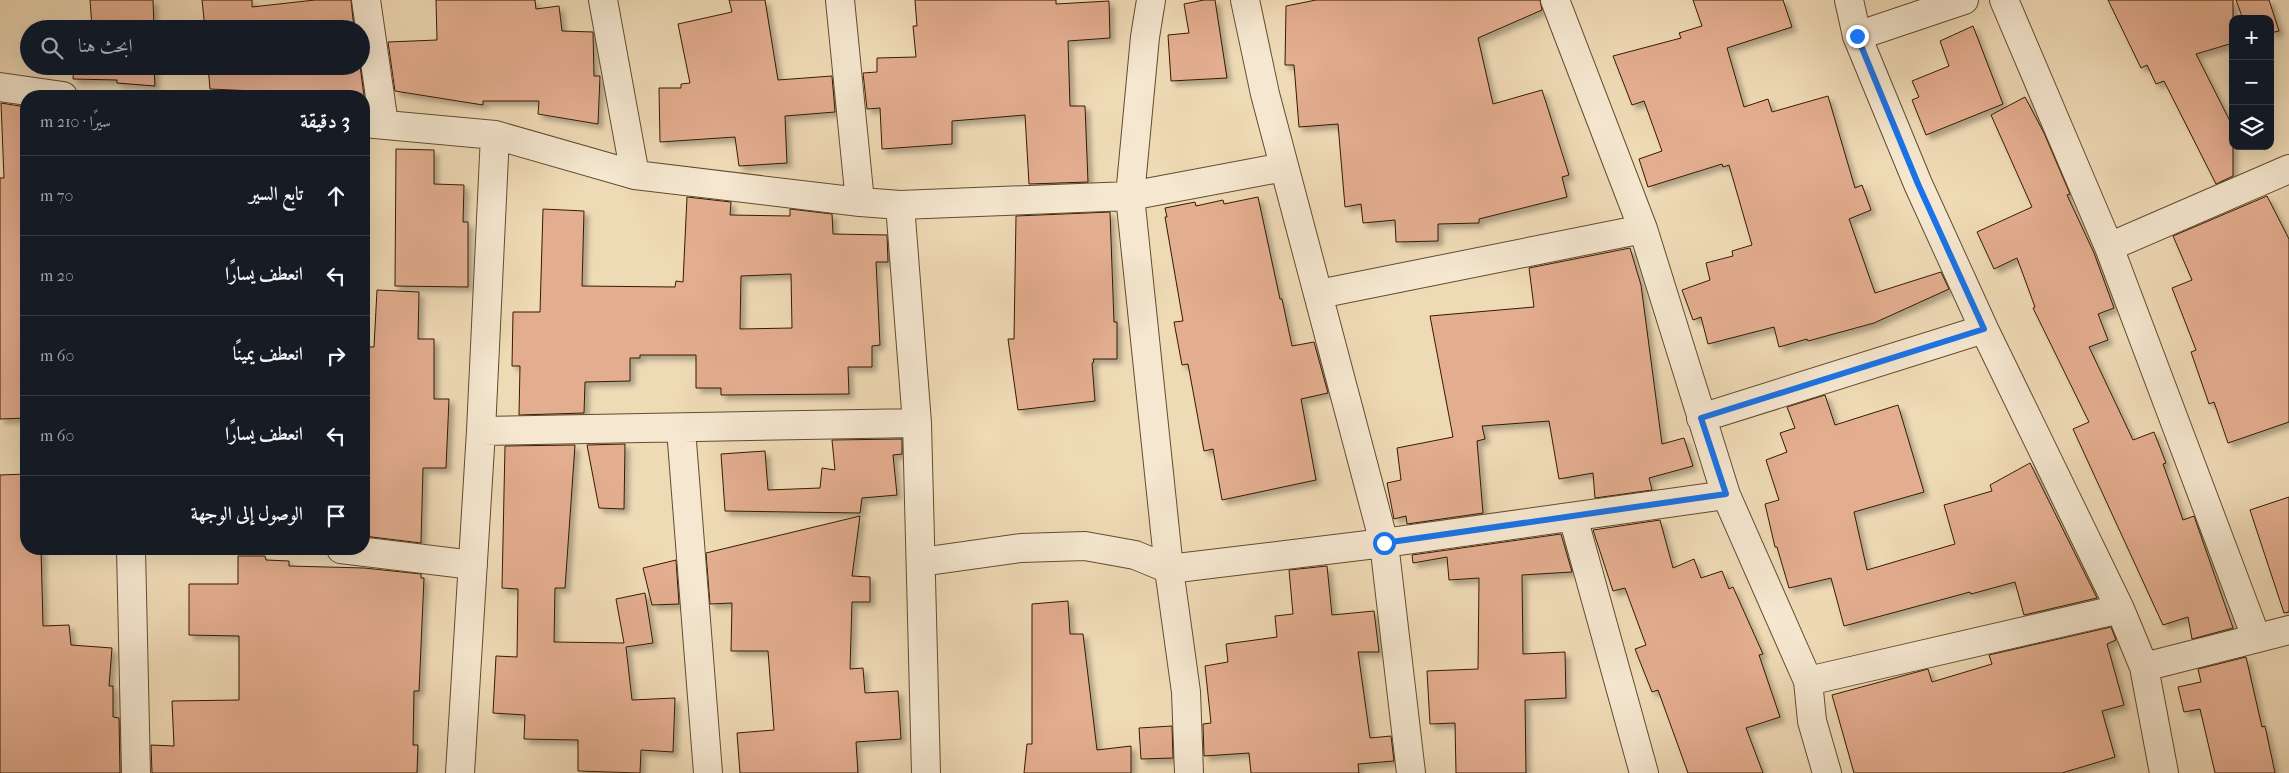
<!DOCTYPE html>
<html lang="ar">
<head>
<meta charset="utf-8">
<style>
	body { margin:0; font-family:"IM FELL French Canon",Amiri,serif; background:#242831; color:#f1f3f6; direction:rtl }
	.controls { position:absolute; right:15px; top:15px; display:grid; overflow:hidden; border-radius:10px; box-shadow:0 5px 20px #0002 }
	.controls button { width:45px; height:45px; display:grid; place-items:center; padding:0; border:0; border-bottom:1px solid #363941; background:#171b24; color:#f1f3f6; font:25px sans-serif }
	.stop { position:absolute; width:15px; height:15px; margin:-11px; border:4px solid #1a73e8; border-radius:50%; background:#fff }
	.stop.end { background:#1a73e8; border-color:#fff; box-shadow:0 1px 5px #0008 }
	.list { margin:0; padding:0; list-style:none }
	h2 { display:flex; justify-content:space-between; align-items:center; height:65px; margin:0; padding:0 20px; font-size:21px }
	h2 small { font-size:16px; font-weight:400; color:#9ea1a6 }
	.list li { display:grid; grid-template-columns:32px 1fr auto; gap:15px; align-items:center; box-sizing:border-box; height:80px; padding:0 20px; border-top:1px solid #363941 }
	.list b { display:block; font-size:19px; white-space:nowrap }
	.list em { font-size:16px; font-style:normal; color:#9ea1a6 }
	.icon { flex:none; width:28px; height:28px; fill:none; stroke:currentColor; stroke-width:2; stroke-linecap:round; stroke-linejoin:round }
	.map { position:relative; flex:none; width:2289px; height:773px; overflow:hidden; direction:ltr }
	.search { position:absolute; background:#171b24; box-shadow:0 5px 20px #0002; left:20px; top:20px; width:350px; height:55px; display:flex; align-items:center; gap:12px; box-sizing:border-box; padding:0 18px; border-radius:28px; color:#9ea1a6; font-size:19px }
	.panel { position:absolute; background:#171b24; box-shadow:0 5px 20px #0002; left:20px; top:90px; width:350px; height:465px; border-radius:20px; direction:rtl }
	.map>svg:first-child { display:block }
	.building { fill:#e3ad8f; stroke:#331c00; fill-rule:evenodd; filter:url(#shadow) }
	.lines { fill:none; stroke-linecap:round; stroke-linejoin:round }
	.minor-casing { stroke:#624c2e; stroke-width:30 }
	.minor { stroke:#f5e7d0; stroke-width:28 }
	.route { stroke:#1a73e8; stroke-width:6 }
</style>
</head>
<body>
<div class="map">
<svg width="2289" height="773" viewBox="0 0 2289 773">
	<defs>
		<filter id="shadow"><feDropShadow dx="4.5" dy="4.5" stdDeviation="2.5" flood-color="#0004"/></filter>
	</defs>
	<rect width="100%" height="100%" fill="#efdab6"/>
	<filter id="stains"><feTurbulence type="fractalNoise" baseFrequency=".004" numOctaves="4"/><feColorMatrix values="0 0 0 0 .2 0 0 0 0 .09 0 0 0 0 .02 0 0 0 .5 -.17"/></filter>
	<radialGradient id="worn" r=".72"><stop offset=".6" stop-color="#630" stop-opacity="0"/><stop offset="1" stop-color="#630" stop-opacity=".3"/></radialGradient>
	<path class="building" d="M90 0H153L154 29H74V26L92 27Z
		M202 0H252V7L315 0H351L354 29H205Z
		M436 0H535L536 9 559 6 562 31 593 32 594 76H600L598 124 538 114 539 101H483V105L395 91 388 42 437 40Z
		M729 0H765L778 80 832 76 835 112 785 116 787 163 739 166 735 137 660 142 659 88H681V84L690 83 678 24 732 12Z
		M915 0H1056V4L1109 1 1110 38 1068 41 1070 106H1085L1088 182 1029 184 1025 115 952 121V144L882 149 880 108 867 109 863 73 877 72V58L916 57 913 26H917Z
		M1204 0H1215L1227 78 1171 81 1168 35 1189 33 1184 4Z
		M1316 0H1540L1542 10 1478 38 1493 104 1542 90 1569 175 1562 177 1567 197 1479 219V223L1438 224V241L1396 242 1395 220 1363 223 1361 204 1345 207 1338 124 1299 127 1294 65H1285L1286 6Z
		M1693 0H1783L1792 27 1727 48 1744 107 1768 99 1772 112 1828 96 1855 188 1862 185 1871 210 1849 219 1875 293 1941 272 1949 289 1874 323 1808 341 1807 339 1779 347 1774 327 1708 344 1701 317 1693 320 1682 290 1710 280 1706 263 1733 256 1732 251 1752 245 1729 165 1723 167 1722 164 1648 187 1639 159 1662 151 1644 101 1632 105 1613 56 1681 38 1679 33 1702 26Z
		M2108 0H2233V43L2196 54 2233 127V176L2216 184 2164 81 2156 84 2147 65 2141 68Z
		M2236 0H2269L2279 31 2270 33V19H2243Z
		M1973 26 2003 104 1926 135 1912 100 1919 97 1912 81 1949 66 1940 41Z
		M74 66H154L155 86 117 83V80L73 79Z
		M208 66H360L364 96 210 89Z
		M2025 97 2044 133 2070 194 2067 195 2094 253 2114 308 2098 314 2108 340 2089 347 2133 440 2154 432 2166 463 2163 464 2183 520 2194 516 2233 628 2192 639 2188 617 2163 625 2073 429 2089 422 2033 308 2035 307 2017 258 1994 269 1977 232 2032 207 1991 115Z
		M1 103 26 107V418L0 419V178H4Z
		M396 149 434 150V184L464 185 463 222H468V287L395 286Z
		M2267 196 2289 239V422L2228 443 2214 402 2209 404 2191 352 2196 350 2172 288 2192 280 2173 236Z
		M687 197 731 202 730 215 790 216V209L832 214 833 234 887 235 888 262H876L880 345 872 346V367H848L849 394 721 395V388H696V355H640V358H630V381L585 382 584 413 519 415 520 366H512L513 312H540L543 209 584 211 582 286 675 287 676 281 683 282ZM791 274 792 328 740 329 741 276Z
		M1258 197 1280 299H1282L1292 346 1314 342 1328 393 1301 399 1316 480 1222 500 1213 449 1204 451 1188 364 1182 365 1174 322 1183 321 1165 217H1167L1165 208 1195 202 1196 206 1223 200 1224 204Z
		M1110 212 1114 322H1117V359H1093L1094 362 1092 363 1095 401 1018 410 1008 339H1014L1016 216Z
		M1630 248 1641 285 1662 444 1684 438 1693 466 1649 478 1652 490 1595 498 1593 473 1559 479 1549 421 1482 426 1485 439 1477 441 1483 513 1407 524 1406 516 1394 519 1387 483 1401 480 1397 448 1453 437 1430 316 1534 307 1529 268Z
		M377 290 419 292 418 339H434V399H449L446 468H423L421 543 364 536V347H374Z
		M1825 395 1835 425 1898 405 1924 492 1854 512 1867 570 1955 544 1944 505 1992 491 1990 485 2030 463 2097 598 2024 615 2015 582 1971 594 1970 592 1844 626 1831 578 1789 588 1777 547H1775L1765 504 1779 500 1766 460 1787 452 1780 433 1795 428 1787 407Z
		M902 439V454L893 455 897 495 862 498 860 513 725 511 721 454 765 451 768 490 820 488 822 468 835 470 832 440Z
		M625 444 624 509 599 508 587 445Z
		M575 445 565 588H555L554 642 624 643 616 599 645 593 653 643 626 647 632 700 675 698 673 752 641 750 640 773 578 771V740L524 739 525 715 493 713 496 656 517 657 518 589 502 588 505 446Z
		M26 474V549H41L43 626 69 625 71 645 112 648 109 686H113V717L119 718 120 773H0V475Z
		M2289 497V612L2284 613 2250 510Z
		M860 516 852 576 870 577V602H852L850 669 863 668 865 693 898 691 901 739 856 742 858 773H740L737 733 774 730 768 651H731L732 603 710 604 706 553Z
		M1660 520 1673 568 1694 559 1701 578 1722 571 1729 589 1733 587 1763 654 1759 655 1780 717 1746 728 1763 773H1688L1658 690 1652 692 1635 649 1646 645 1625 588 1613 591 1593 530Z
		M1561 534 1572 572 1522 575 1523 654 1565 652 1566 698 1525 700 1526 773H1456L1455 723 1430 724 1427 671 1478 669 1479 578 1449 580 1447 557 1413 563 1412 555Z
		M238 556H265L266 560 289 561V566L364 568 421 574V578H424L419 691H414L413 745H418L417 773H152L151 745 174 746 172 701 239 700V636L189 635V584H238Z
		M676 560 679 604 652 605 643 568Z
		M1327 566 1332 615 1374 611 1379 652H1358L1370 738 1391 736 1394 761 1358 764 1359 773H1251L1249 753 1204 756 1203 724 1211 723 1205 666 1228 662 1226 644 1277 637 1275 616 1293 614 1289 570Z
		M1068 601 1070 634H1083L1097 750 1131 746V773H1024L1027 744H1032V604Z
		M2111 627 2116 640 2107 644 2124 705 2102 711 2115 757 2062 773H1854L1832 695 1928 669 1932 682 1992 664 1989 655Z
		M2246 657 2262 727 2265 726 2275 773H2215L2200 709 2184 712 2178 687 2201 682 2198 669Z
		M1172 726 1173 758 1141 759 1139 728Z"/>
	<g class="lines">
		<g class="minor-casing">
			<path id="minor" d="M366 0 384 124
				M603 0 635 175
				M840 0 860 202
				M1151 0 1145 37 1130 196 1169 569 1186 692 1189 773
				M1245 0 1265 94 1384 543 1411 773
				M1555 0 1643 229 1726 495 1808 681 1812 721 1827 773
				M1849 0 1857 36 1918 184 1984 329 2120 609 2144 667 2164 773
				M2004 0 2109 247 2256 637
				M1857 36 1964 0
				M0 87 63 96
				M364 123 495 135 635 175 860 202 900 205 1130 196 1284 167
				M900 205 917 423 926 773
				M2109 247 2289 169
				M1319 294 1643 229
				M1701 418 1984 329
				M681 429 708 773
				M481 431 917 423
				M1573 517 1644 773
				M131 549 136 773
				M341 549 473 565
				M921 562 1021 548 1085 546 1135 555 1169 569 1384 543 1726 495
				M2144 667 2289 630
				M1808 681 2120 609
				M460 773 481 431 495 135"/>
		</g>
		<use href="#minor" class="minor"/>
	</g>
	<g class="lines">
		<path class="route" d="M1384 543 1726 494 1701 418 1984 329 1918 184 1857 36"/>
	</g>
	<rect width="100%" height="100%" filter="url(#stains)"/>
	<rect width="100%" height="100%" fill="url(#worn)"/>
</svg>
<div class="controls">
<button>+</button>
<button>−</button>
<button><svg class="icon" aria-label="layers" viewBox="0 0 24 24"><path d="M12 4l9 5-9 5-9-5zM3 14l9 5 9-5"/></svg></button>
</div>
<div class="stop" style="left:1384px;top:543px"></div>
<div class="stop end" style="left:1857px;top:36px"></div>
<div class="search"><svg class="icon" aria-label="search" viewBox="0 0 24 24"><circle cx="10" cy="10" r="6"/><path d="M15 15l6 6"/></svg>ابحث هنا</div>
<section class="panel">
<h2>3 دقيقة<small>سيرًا · 210 m</small></h2>
<ul class="list">
<li><svg class="icon" aria-label="ahead" viewBox="0 0 24 24"><path d="M12 20V5M6 11l6-6 6 6"/></svg><div><b>تابع السير</b></div><em>70 m</em></li>
<li><svg class="icon" aria-label="left" viewBox="0 0 24 24"><path d="M17 20v-9H6M10 6l-5 5 5 5"/></svg><div><b>انعطف يسارًا</b></div><em>20 m</em></li>
<li><svg class="icon" aria-label="right" viewBox="0 0 24 24"><path d="M7 20v-9h11M14 6l5 5-5 5"/></svg><div><b>انعطف يمينًا</b></div><em>60 m</em></li>
<li><svg class="icon" aria-label="left" viewBox="0 0 24 24"><path d="M17 20v-9H6M10 6l-5 5 5 5"/></svg><div><b>انعطف يسارًا</b></div><em>60 m</em></li>
<li><svg class="icon" aria-label="arrive" viewBox="0 0 24 24"><path d="M6 21V4h12l-3 4 3 4H6"/></svg><div><b>الوصول إلى الوجهة</b></div></li>
</ul>
</section>
</div>
</body>
</html>
